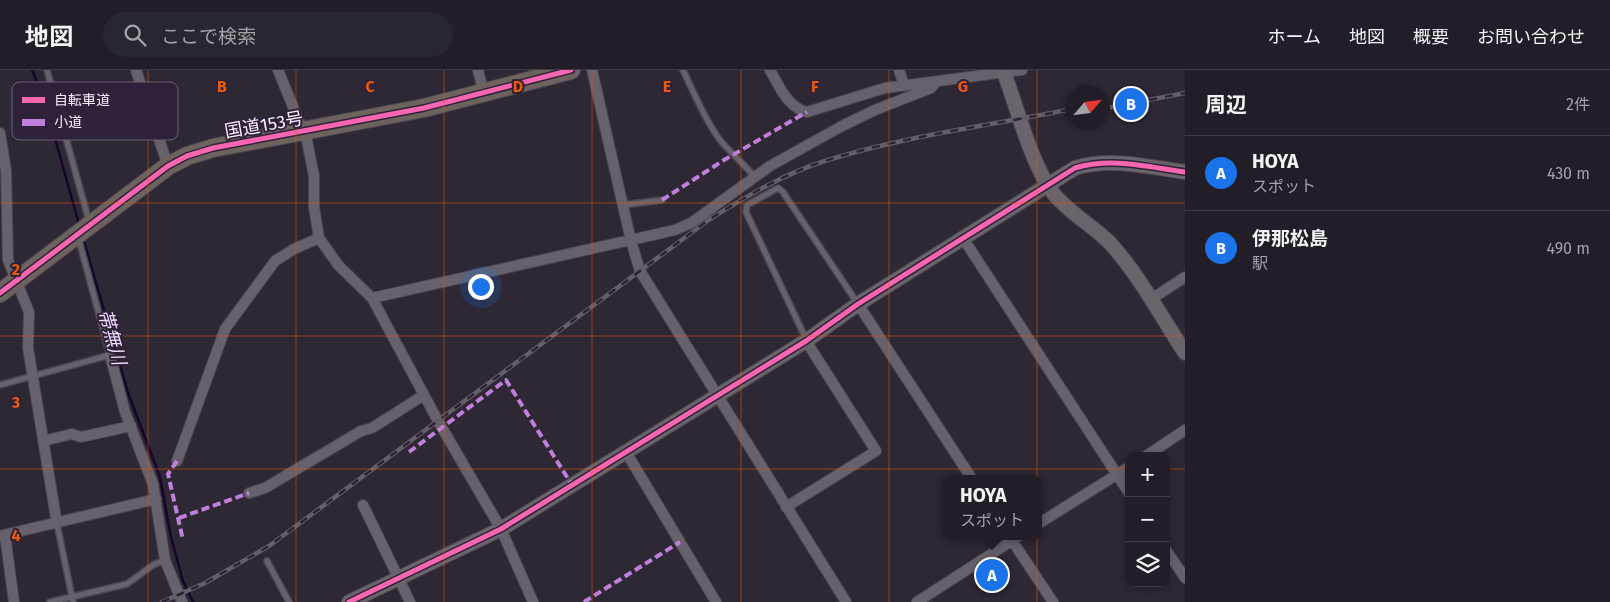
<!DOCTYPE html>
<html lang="ja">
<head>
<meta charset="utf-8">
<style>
	body { margin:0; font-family:"Fira Sans","Noto Sans JP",sans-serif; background:#2a262f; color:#f1f3f6 }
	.controls { position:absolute; right:15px; bottom:15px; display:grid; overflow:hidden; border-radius:10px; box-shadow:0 2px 8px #0003 }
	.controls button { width:45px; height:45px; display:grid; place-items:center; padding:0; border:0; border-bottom:1px solid #3f3b44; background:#221d27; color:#f1f3f6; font:25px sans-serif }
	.compass { position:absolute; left:1065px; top:15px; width:45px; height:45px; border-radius:50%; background:#221d27; box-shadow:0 2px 8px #0003; rotate:62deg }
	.you { position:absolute; left:480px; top:216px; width:18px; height:18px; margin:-12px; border:4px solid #fff; border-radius:50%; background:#1a73e8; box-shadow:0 0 0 8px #1a73e833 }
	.badge { display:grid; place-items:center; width:32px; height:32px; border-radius:50%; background:#1a73e8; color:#fff; font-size:16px; font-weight:700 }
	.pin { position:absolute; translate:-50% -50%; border:2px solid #fff; box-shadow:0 1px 5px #0006 }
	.popup { position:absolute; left:942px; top:405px; width:100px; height:65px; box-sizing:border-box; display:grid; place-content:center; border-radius:10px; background:#221d27; filter:drop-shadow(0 1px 4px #0005); font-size:16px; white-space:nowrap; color:#a2a2a7 }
	.popup b { font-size:19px; color:#f1f3f6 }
	.popup::after { content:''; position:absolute; left:50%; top:100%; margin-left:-10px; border:10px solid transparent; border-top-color:#221d27 }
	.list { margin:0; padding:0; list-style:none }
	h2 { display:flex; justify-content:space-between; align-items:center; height:65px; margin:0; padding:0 20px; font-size:21px }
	h2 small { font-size:16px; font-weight:400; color:#a2a2a7 }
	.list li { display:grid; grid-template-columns:32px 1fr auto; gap:15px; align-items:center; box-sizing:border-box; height:75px; padding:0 20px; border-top:1px solid #3f3b44 }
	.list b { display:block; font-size:19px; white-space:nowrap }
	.list p { margin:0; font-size:16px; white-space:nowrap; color:#a2a2a7 }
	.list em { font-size:16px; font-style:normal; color:#a2a2a7 }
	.icon { flex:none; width:28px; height:28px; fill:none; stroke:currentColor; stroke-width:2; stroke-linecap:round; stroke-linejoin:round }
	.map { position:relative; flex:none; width:1185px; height:532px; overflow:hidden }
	header { display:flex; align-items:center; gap:30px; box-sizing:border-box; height:70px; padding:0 25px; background:#221d27; border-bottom:1px solid #3f3b44 }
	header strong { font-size:24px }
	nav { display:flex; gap:28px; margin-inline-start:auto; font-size:18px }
	.search { width:350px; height:45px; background:#2a262f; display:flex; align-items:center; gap:12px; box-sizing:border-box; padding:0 18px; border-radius:28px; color:#a2a2a7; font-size:19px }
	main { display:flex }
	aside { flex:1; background:#221d27 }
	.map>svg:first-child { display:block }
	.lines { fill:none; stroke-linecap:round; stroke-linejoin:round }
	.stream { stroke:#190428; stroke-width:2.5 }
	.lane-casing { stroke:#4b4550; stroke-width:8 }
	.street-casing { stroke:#4b4550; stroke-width:12 }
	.secondary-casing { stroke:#4b4550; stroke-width:16 }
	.highway-casing { stroke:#4b4550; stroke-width:20 }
	.lane { stroke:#66616b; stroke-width:5 }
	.street { stroke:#66616b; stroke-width:10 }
	.secondary { stroke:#6b646a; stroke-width:14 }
	.highway { stroke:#6d625e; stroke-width:18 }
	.rail-casing { stroke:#645e68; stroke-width:4.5 }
	.rail { stroke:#2e2239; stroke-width:2.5; stroke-dasharray:8; stroke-linecap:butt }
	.quiet { stroke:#c07fdc; stroke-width:4; stroke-dasharray:8 4; stroke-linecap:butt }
	.cycleway-casing { stroke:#2e2239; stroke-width:8 }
	.cycleway { stroke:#f766af; stroke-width:5 }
	.grid { fill:none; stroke:#e8590c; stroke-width:1; stroke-opacity:0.55 }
	.labels { text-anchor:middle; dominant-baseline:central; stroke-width:4; stroke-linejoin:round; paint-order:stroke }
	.street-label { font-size:18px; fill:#f5edfc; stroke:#2e2239 }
	.water-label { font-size:19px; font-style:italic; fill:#eddaff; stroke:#2e2239 }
	.key { fill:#2e2239; stroke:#6a5f74; stroke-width:1 }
	.key-label { font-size:14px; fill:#f5edfc }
	.grid-label { font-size:16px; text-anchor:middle; font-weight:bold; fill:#e8590c; stroke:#2e2239; stroke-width:4; stroke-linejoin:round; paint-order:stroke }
</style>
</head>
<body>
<header>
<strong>地図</strong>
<div class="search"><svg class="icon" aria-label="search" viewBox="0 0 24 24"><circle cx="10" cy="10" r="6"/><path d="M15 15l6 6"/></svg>ここで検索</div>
<nav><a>ホーム</a><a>地図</a><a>概要</a><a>お問い合わせ</a></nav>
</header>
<main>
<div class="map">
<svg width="1185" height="532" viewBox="0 0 1185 532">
	<rect width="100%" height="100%" fill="#2e2734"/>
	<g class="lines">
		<path class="stream" d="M32 0 43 26 79 154
			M83 168 128 323 160 407 171 467 183 511 193 532"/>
		<g class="lane-casing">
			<path id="lane" d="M47 0 89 151
				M683 0C694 23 711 64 729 80 738 89 747 98 756 108
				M623 135 662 130
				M806 269 746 142 747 135 778 118 783 122 858 234
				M0 315 110 285 78 167
				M57 454 73 532
				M267 491 289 532
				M50 532 127 514 153 495 165 490"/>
		</g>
		<g class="street-casing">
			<path id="street" d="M136 0 168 96
				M278 0 300 54 305 61 314 106V137L319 168 339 196 372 228 438 351 501 459 533 532
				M478 0 484 24
				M592 0 631 171 640 201 846 532
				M770 0C779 16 788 38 807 42L885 18 1022 0
				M899 0 904 15
				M0 63 6 101 8 190 29 242 28 278 57 454
				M963 168 1129 423
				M372 228 675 160 691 153 770 96 842 56 875 40 931 18 936 12
				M1150 230 1185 207
				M858 234 972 409
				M110 285 125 342 153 414 165 490 182 532
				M43 371 72 364 81 367 131 356
				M626 382 716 532
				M1146 386 1185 360
				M177 391 225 259 275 191 294 179 319 168
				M249 423 265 418 361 361 372 358 424 325
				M363 435 410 532
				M786 437 876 381 806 271
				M1038 454 1129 397
				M5 465 14 532
				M0 466 156 429
				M1009 466 1053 532
				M1166 480 1185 508
				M917 532 1019 466"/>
		</g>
		<g class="secondary-casing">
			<path id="secondary" d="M1003 0C1017 36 1030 92 1053 123 1069 143 1092 155 1110 173 1139 205 1161 246 1185 283
				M349 532 501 459 806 271 858 234 1075 98C1111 87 1148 97 1185 102"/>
		</g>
		<g class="highway-casing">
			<path id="highway" d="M0 223 168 96 187 86 213 78 424 38 571 0"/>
		</g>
		<use href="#lane" class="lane"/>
		<use href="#street" class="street"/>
		<use href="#secondary" class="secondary"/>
		<use href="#highway" class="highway"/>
		<g class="rail-casing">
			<path id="rail" d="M1102 39 1185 23
				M162 532 205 513 269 476 710 149C747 126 785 103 828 90 905 66 993 55 1072 39"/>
		</g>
		<use href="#rail" class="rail"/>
		<path class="quiet" d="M662 130 724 90 807 42
			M409 382 506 310 572 415
			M177 391 168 404 183 470
			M179 448 249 423
			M584 532 680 472"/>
		<g class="cycleway-casing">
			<path id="cycleway" d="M0 223 168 96 187 86 213 78 424 38 571 0
				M349 532 501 459 806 271 858 234 1075 98C1111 87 1148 97 1185 102"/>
		</g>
		<use href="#cycleway" class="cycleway"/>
	</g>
	<path class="grid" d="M148 0V532M296 0V532M444 0V532M592 0V532M741 0V532M889 0V532M1037 0V532M0 133H1185M0 266H1185M0 399H1129M1166 399H1185"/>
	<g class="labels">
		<g class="street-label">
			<text transform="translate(264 55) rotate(-10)">国道153号</text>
		</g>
		<g class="water-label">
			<text transform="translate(112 267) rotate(74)">帯無川</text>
		</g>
	</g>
	<rect x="12" y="12" width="166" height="58" rx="8" class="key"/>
	<rect x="22" y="27" width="23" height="6" fill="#f766af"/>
	<rect x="22" y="49" width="23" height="7" fill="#c07fdc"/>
	<g class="key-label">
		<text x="54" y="35">自転車道</text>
		<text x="54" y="57">小道</text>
	</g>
	<g class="grid-label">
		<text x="222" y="22">B</text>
		<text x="370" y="22">C</text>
		<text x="518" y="22">D</text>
		<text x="667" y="22">E</text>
		<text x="815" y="22">F</text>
		<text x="963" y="22">G</text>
		<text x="16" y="205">2</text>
		<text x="16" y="338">3</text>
		<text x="16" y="471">4</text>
	</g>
</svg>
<div class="controls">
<button>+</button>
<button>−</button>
<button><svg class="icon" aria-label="layers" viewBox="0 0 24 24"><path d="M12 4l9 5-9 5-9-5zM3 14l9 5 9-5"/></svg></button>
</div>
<svg class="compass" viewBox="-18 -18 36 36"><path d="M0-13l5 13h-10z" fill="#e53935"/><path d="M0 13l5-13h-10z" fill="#a2a2a7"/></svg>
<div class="you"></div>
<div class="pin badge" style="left:992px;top:505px">A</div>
<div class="popup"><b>HOYA</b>スポット</div>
<div class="pin badge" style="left:1131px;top:34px">B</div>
</div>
<aside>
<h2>周辺<small>2件</small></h2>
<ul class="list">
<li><span class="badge">A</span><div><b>HOYA</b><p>スポット</p></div><em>430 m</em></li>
<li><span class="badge">B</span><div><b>伊那松島</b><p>駅</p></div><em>490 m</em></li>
</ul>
</aside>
</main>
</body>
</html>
